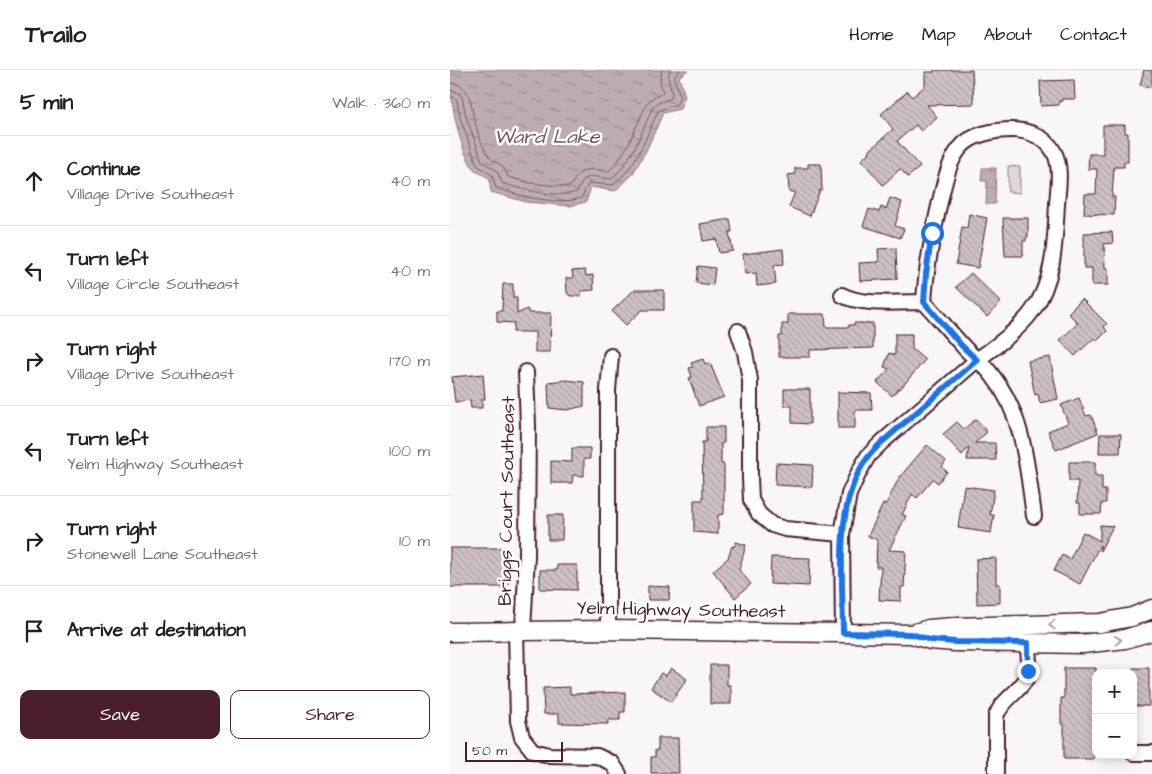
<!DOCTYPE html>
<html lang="en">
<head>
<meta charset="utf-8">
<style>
	body { margin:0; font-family:"Architects Daughter",sans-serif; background:#f6f6f6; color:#202124 }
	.controls { position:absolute; right:15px; bottom:15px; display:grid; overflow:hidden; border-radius:10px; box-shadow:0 2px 12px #0003 }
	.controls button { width:45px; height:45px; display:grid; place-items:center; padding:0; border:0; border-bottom:1px solid #e0e0e0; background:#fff; color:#202124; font:25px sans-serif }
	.scale { position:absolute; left:15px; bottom:12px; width:98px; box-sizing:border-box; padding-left:5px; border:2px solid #4a1f2b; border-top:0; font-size:14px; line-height:18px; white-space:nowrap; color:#4a1f2b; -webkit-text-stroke:4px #fff; paint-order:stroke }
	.stop { position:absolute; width:15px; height:15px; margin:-11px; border:4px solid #1a73e8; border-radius:50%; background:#fff }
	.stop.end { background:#1a73e8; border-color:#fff; box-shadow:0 1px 5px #0008 }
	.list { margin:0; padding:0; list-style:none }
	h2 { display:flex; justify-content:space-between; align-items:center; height:65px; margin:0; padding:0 20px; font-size:21px }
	h2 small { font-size:16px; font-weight:400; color:#757577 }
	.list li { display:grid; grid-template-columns:32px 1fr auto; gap:15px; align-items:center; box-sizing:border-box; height:90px; padding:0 20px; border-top:1px solid #e0e0e0 }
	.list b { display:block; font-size:19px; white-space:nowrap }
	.list p { margin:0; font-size:16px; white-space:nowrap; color:#757577 }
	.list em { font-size:16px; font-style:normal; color:#757577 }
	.actions { display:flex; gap:10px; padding:15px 20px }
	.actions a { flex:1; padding:11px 0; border:1px solid #4a1f2b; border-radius:10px; text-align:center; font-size:18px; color:#4a1f2b }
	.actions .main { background:#4a1f2b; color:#fff }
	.icon { flex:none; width:28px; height:28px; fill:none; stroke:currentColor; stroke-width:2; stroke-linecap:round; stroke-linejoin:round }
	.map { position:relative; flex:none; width:702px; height:704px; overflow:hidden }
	header { display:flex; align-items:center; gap:30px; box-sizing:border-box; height:70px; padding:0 25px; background:#fff; border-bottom:1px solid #e0e0e0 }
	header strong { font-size:24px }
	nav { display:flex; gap:28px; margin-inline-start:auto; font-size:18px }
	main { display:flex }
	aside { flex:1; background:#fff }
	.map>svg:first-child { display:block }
	.green { fill:#ded6d9; stroke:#947a82 }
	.water { fill:url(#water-ripples); stroke:#8f747b }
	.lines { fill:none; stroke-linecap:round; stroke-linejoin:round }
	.shore { stroke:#785860; stroke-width:1 }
	.building { fill:url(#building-back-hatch); stroke:#4a1f2b }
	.minor-casing { stroke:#4a1f2b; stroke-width:18 }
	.major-casing { stroke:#4a1f2b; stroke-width:21 }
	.minor { stroke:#fff; stroke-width:14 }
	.major { stroke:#fff; stroke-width:18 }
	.oneway { stroke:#ae9aa0 }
	.route { stroke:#1a73e8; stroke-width:6 }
	.labels { text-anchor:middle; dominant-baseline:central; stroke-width:5; stroke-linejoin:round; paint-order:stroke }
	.street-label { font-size:19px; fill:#4a1f2b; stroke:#fff }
	.water-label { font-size:20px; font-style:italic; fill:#72515a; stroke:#fff }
</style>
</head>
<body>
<header>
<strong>Trailo</strong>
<nav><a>Home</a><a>Map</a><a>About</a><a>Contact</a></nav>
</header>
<main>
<aside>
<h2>5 min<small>Walk · 360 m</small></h2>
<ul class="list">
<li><svg class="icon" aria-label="ahead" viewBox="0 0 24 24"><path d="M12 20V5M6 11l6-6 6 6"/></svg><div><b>Continue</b><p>Village Drive Southeast</p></div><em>40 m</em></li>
<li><svg class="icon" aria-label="left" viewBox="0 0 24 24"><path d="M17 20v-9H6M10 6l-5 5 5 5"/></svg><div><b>Turn left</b><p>Village Circle Southeast</p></div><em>40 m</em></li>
<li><svg class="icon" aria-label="right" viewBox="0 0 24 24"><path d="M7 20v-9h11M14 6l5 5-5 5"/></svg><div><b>Turn right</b><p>Village Drive Southeast</p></div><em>170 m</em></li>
<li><svg class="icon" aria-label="left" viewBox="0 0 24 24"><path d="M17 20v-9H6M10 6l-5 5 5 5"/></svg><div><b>Turn left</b><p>Yelm Highway Southeast</p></div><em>100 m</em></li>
<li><svg class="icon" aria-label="right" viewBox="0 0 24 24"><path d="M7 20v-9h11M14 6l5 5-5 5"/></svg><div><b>Turn right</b><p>Stonewell Lane Southeast</p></div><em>10 m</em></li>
<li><svg class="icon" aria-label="arrive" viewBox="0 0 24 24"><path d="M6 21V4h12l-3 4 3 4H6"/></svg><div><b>Arrive at destination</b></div></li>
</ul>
<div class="actions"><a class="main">Save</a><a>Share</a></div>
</aside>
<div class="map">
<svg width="702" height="704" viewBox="0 0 702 704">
	<defs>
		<pattern id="water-ripples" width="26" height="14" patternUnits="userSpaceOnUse" patternTransform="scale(1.25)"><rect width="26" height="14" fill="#bdadb0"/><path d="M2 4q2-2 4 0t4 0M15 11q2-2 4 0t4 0" fill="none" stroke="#9c8c8f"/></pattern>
		<pattern id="building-back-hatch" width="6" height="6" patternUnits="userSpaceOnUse" patternTransform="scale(1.25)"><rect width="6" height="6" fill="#cdc1c4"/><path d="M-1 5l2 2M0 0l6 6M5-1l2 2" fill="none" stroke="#b2a5a9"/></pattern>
	</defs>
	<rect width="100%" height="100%" fill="#f8f6f7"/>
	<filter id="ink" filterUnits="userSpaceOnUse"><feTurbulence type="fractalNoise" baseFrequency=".02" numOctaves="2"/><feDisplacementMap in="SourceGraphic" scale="10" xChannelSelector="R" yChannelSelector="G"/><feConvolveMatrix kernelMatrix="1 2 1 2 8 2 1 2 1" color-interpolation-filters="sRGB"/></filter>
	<g filter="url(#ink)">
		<path class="green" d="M558 96 570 97V123L558 122Z"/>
		<path class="water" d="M0 0H238L229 7 235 26 230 39 213 43 196 81 182 105 165 121 141 117 136 132 120 136 76 132 41 122 39 108C34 105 26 102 23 98 7 73 0 28 0 0Z
			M532 98H546L545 134H536L537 111H531Z"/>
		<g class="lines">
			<path class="shore" d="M0 13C19 14 20 29 23 44 26 56 30 74 38 85 44 95 52 89 58 107L80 113 119 117C123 114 123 111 126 107 134 96 147 100 159 101L167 93 179 73 197 33 202 28 213 23 210 10 212 0
				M0 20 7 22 12 27 16 46 32 91 47 101 52 113C69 119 110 129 127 122 136 101 142 107 161 109 183 91 191 62 203 37L208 33 222 28C223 18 215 11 220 0
				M0 27H4L7 30 10 47 27 95 42 105 46 118C69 126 108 136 131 128L139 113 163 115C187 96 196 67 208 41L227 34 230 26 224 7 230 0"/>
		</g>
		<path class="building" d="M484 0H522L524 34 477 35 487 47 471 61 466 55 447 71 470 97 458 107 450 99 433 115 411 90 420 82 419 81 443 59 431 44 458 21 462 27 475 16V2H484Z
			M694 0H702V18L690 15Z
			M624 10 625 29H612V31H609V35L591 36 590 11Z
			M653 55H675V63H678V92H674V97H664L662 127H665L664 145 634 144 635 124H646L647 99H638L639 84H653Z
			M358 94H371L372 120H370L360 146 339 137 345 122H339L338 105 345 104V98H358Z
			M440 128 452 132 445 156 454 159 450 168 413 156 419 139 429 142 431 137 436 139Z
			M519 144 537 148 528 198 506 194 512 157 517 158Z
			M553 148H578V167H576V171H573V186H555Z
			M280 149 282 162H279L283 181 269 183 266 169 253 171 250 154Z
			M662 162 663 173 654 174 655 198H658V215H642V198H634V163Z
			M446 178 447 209 410 211 409 193 429 192 428 179Z
			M333 179 334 194 324 195 326 214 307 216 306 203 295 204 293 184Z
			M248 196 265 198 263 215 246 213Z
			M135 200 136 206 143 205 144 220 131 221V226H120L117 223 116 208H123L122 201Z
			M521 203 551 232 537 247 506 217Z
			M53 214H63V228H67V244L77 239 79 243H101L100 282H85V262H63L64 253 47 252V241H52Z
			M184 220H214V240H192L176 255 162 241Z
			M632 229 657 254 654 257 657 261 647 271 644 268 625 286 610 270 628 253 618 243Z
			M338 244H375L376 257H399V255H404V253H423V278L360 280V287H329V266H332V254H338Z
			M445 264H462V279L475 290 450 319 449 318 442 326 427 312 439 299 434 297 439 283 445 285Z
			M600 287 608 329 590 333 588 324 585 325 578 291Z
			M253 289 255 294 260 293 274 327 249 336 239 308 242 307 239 298 243 297 241 293Z
			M33 304 35 329H32V338H21L20 330 5 332 2 307Z
			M116 310 134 312V336L117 340 99 338 98 312Z
			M334 319H360V354L342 353V336H334Z
			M388 322 421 323 422 340H405V358H388Z
			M629 328 636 346 641 345 648 363 606 380 598 361 618 353 611 335Z
			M526 349 537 362 525 373H545L546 390H517L519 377 512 385 493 364 507 352 514 359Z
			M256 357H274V373H271V394H274V444L268 445V464L244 462V430H253L252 372H256Z
			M650 364H671L670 383H649Z
			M477 375 496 391 492 397 497 402 488 413 483 409 467 428 462 424 452 445 456 446 439 480 456 481 454 517H451V531L429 530 431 497H426L427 470 418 466 433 434H436L449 408Z
			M122 378H140V389H134V406L123 405 122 413H101V391L122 392Z
			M619 392H645V406H652V420H656V433H652L651 444H630V433H627L628 411H619Z
			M326 393 363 395 362 417 325 415Z
			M514 416 544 420 540 445H544L541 463 508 458Z
			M98 445H113L112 470H98Z
			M650 455 663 456 650 481V475L630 514 604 501 612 485 620 489 633 462 650 471Z
			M286 472 296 475 289 500 301 514 285 528 263 501 278 488 282 476 284 477Z
			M0 478H53V480H59V513H53V517H0Z
			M321 487 360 488 359 516 320 514Z
			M546 488V514H550V533L527 534 526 489Z
			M107 495H127V520L90 519V500H107Z
			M198 516 220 517 219 530H198Z
			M260 595H277V615H280V618H281V634H260Z
			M221 598 237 609 221 632 201 618 211 603 216 606Z
			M614 598H646L644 689H614V654H611V628H614Z
			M683 598H699V636H683Z
			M120 617V624L175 622V642H170V650H158V654L109 653V644H94L93 618Z
			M208 668H228L229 703H201V687H205V680H208Z"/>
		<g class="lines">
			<g class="minor-casing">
				<path id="minor" d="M392 225C411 236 452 232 474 232 487 246 499 261 512 275 521 286 534 294 542 305 574 345 577 397 584 446
					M288 261 295 282 300 310V408L301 430 309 444 322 455 335 459 392 464
					M66 560 68 651 72 667 83 681 99 685 147 686 162 693 169 704
					M73 560 77 486 78 355 76 302
					M158 560V320L161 286
					M393 563 392 464 399 424 409 402 418 386 431 373 527 290C545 277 570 259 583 240 605 210 605 169 607 134 608 118 612 97 604 82 596 67 578 60 562 60 545 60 521 64 510 78 499 91 495 111 491 127 483 162 476 196 474 232
					M683 683H702
					M546 704V646C552 630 568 623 576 609 581 599 578 584 578 573"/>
			</g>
			<g class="major-casing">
				<path id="major" d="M0 562 158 560 393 563 461 564 480 570 505 572 632 574 675 569 702 561
					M465 563 479 559 504 557 650 553 682 547 702 539"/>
			</g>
			<use href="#minor" class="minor"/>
			<use href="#major" class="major"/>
		</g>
		<defs><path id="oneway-chevron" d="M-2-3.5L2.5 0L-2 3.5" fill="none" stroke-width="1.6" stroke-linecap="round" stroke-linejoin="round" transform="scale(1.25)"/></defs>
		<g class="oneway">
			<use href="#oneway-chevron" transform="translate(602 555) rotate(178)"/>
			<use href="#oneway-chevron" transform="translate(668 570) rotate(-6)"/>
		</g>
	</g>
	<g class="lines" filter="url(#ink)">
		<path class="route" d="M482 163 476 204 474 232 512 276 527 290 431 373C427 377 422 382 418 387 383 433 393 508 393 563L462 564 480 570 505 572 578 573V601"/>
	</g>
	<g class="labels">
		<g class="street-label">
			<text transform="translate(57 431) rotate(-89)">Briggs Court Southeast</text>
			<text transform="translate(231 540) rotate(1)">Yelm Highway Southeast</text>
		</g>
		<g class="water-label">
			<text x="97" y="67">Ward Lake</text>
		</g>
	</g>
</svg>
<div class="controls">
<button>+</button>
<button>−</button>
</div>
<div class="scale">50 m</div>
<div class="stop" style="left:482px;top:163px"></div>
<div class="stop end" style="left:578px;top:601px"></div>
</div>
</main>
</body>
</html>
